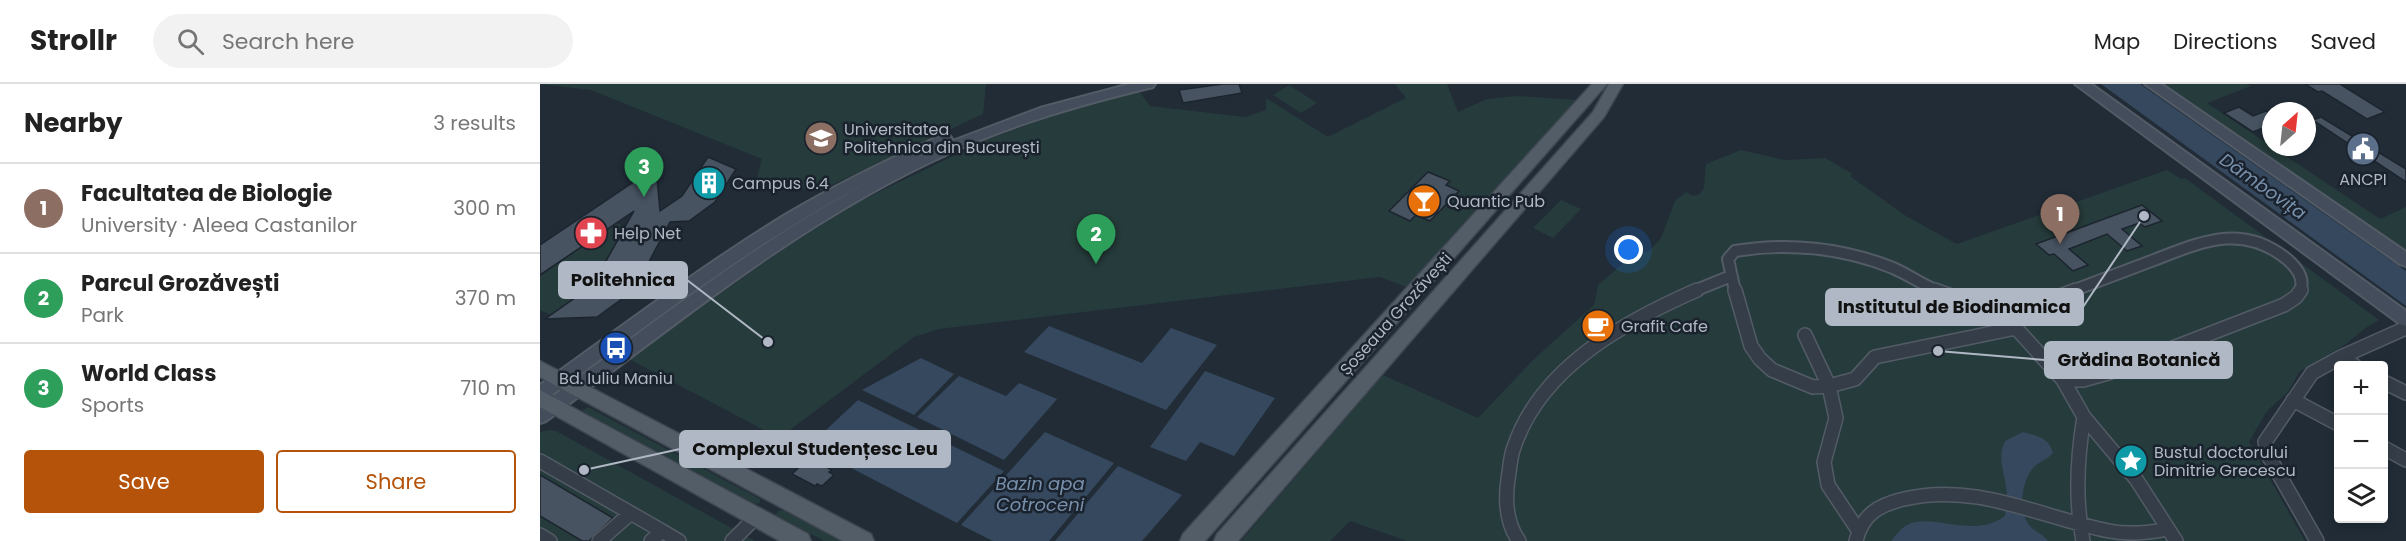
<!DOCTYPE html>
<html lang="en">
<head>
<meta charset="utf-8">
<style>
	body { margin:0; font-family:Poppins,sans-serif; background:#f2f2f2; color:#222 }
	.controls { position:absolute; right:18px; bottom:18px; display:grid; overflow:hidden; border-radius:6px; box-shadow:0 3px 9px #0003 }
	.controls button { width:54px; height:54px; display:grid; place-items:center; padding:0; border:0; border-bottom:2px solid #e0e0e0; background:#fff; color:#222; font:30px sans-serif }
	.compass { position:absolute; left:1722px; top:18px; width:54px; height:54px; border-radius:50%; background:#fff; box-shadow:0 3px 9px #0003; rotate:27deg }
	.you { position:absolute; left:1089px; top:166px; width:21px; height:21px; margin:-15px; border:4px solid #fff; border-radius:50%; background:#1a73e8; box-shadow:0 0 0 9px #1a73e833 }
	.badge { display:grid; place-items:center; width:39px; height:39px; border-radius:50%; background:#b45309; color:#fff; font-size:20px; font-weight:700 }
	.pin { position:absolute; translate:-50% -50px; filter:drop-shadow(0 2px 3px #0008) }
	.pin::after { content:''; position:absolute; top:32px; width:21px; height:18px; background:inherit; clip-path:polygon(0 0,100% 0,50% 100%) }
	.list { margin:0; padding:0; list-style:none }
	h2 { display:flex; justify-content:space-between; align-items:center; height:78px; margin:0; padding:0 24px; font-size:26px }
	h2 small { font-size:20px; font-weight:400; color:#767676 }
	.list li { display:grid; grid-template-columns:39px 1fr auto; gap:18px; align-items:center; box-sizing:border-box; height:90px; padding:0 24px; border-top:2px solid #e0e0e0 }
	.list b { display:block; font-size:22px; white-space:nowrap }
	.list p { margin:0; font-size:20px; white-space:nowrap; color:#767676 }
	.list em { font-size:20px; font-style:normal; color:#767676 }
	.actions { display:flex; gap:12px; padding:18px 24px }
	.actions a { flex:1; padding:14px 0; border:2px solid #b45309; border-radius:6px; text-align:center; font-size:21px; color:#b45309 }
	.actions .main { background:#b45309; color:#fff }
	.icon { flex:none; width:33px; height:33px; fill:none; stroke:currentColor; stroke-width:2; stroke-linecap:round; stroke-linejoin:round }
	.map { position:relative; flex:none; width:1866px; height:457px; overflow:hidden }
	header { display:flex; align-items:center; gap:36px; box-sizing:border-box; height:84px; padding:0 30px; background:#fff; border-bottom:2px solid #e0e0e0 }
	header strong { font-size:28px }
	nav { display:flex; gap:33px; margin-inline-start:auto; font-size:21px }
	.search { width:420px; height:54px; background:#f2f2f2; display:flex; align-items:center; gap:15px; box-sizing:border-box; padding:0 21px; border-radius:33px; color:#767676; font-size:22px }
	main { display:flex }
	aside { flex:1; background:#fff }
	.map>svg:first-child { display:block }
	.green { fill:#263b3b }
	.water { fill:#35485e }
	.building { fill:#475361; stroke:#1c252f; stroke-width:1.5 }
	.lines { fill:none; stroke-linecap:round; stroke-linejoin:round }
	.street-far1-casing { stroke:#525b66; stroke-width:14 }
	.street-casing { stroke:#525b66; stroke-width:16 }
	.secondary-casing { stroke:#525b66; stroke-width:4 }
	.primary-casing { stroke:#3e4751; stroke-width:3 }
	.street-far1 { stroke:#353e48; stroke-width:10 }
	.street { stroke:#353e48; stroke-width:13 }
	.secondary { fill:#434d5b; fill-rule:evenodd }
	.primary { fill:#535d68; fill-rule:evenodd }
	.labels { text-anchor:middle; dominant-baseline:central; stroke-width:5; stroke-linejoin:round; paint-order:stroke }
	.poi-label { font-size:16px; fill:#afb8c4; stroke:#1a232d; text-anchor:start }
	.street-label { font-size:16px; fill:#afb8c4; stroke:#1a232d }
	.water-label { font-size:18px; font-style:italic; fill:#7890ac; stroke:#1a232d }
	.leader { fill:none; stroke:#afb8c4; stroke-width:2 }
	.callout-dot { fill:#afb8c4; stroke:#1a232d; stroke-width:2 }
	.callout { fill:#afb8c4; stroke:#afb8c4; stroke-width:2 }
	.callout-label { font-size:18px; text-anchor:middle; font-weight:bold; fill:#111 }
</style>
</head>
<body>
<header>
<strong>Strollr</strong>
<div class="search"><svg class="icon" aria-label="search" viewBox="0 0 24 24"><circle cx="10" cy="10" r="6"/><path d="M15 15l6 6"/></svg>Search here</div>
<nav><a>Map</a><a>Directions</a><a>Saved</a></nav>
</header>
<main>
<aside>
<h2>Nearby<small>3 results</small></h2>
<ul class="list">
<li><span class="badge" style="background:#8d6e63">1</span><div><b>Facultatea de Biologie</b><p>University · Aleea Castanilor</p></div><em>300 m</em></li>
<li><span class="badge" style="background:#2e9e5b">2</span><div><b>Parcul Grozăvești</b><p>Park</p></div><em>370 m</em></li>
<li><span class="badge" style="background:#2e9e5b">3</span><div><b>World Class</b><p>Sports</p></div><em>710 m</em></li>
</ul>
<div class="actions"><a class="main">Save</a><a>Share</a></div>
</aside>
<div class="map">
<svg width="1866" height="457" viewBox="0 0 1866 457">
	<rect width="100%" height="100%" fill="#212c37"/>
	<path class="green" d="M0 0H446L443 30 281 106 225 102 216 98 222 75 51 6Z
		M855 0H907L918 28 947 15 977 12 1038 16 866 203 840 193 399 245 374 253 239 354 89 275 242 166 318 118 442 58 513 31 599 7 610 22 705 33 726 26V14L788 53 866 14Z
		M1619 0H1707L1711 2 1667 19 1840 135 1866 123V169Z
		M749 1 777 19 761 29 733 11Z
		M1201 66 1244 76 1285 74 1313 90 1310 92 1366 132 1417 160 1627 86 1641 95 1645 94 1839 236 1824 245 1806 260 1759 288 1748 308 1727 327 1709 358 1765 457H867L810 437 790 457H701L843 291 938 334 993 276 1054 221 1058 201 1096 168H1108L1121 154 1135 117 1146 108 1153 112 1160 110 1164 104 1166 80Z
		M1021 116 1041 125 1013 154 993 144Z
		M77 139 92 146 77 157 52 202 11 231 0 226V192Z
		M48 323 220 415V419L215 420 42 327Z
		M9 346 16 347 215 457H0V348Z
		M243 426 300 457H284L236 431 238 427Z"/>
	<path class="water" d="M1561 0H1600L1866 187V222Z
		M509 242 602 279 631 244 677 261 626 326 484 268Z
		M381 274 414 290 374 331 322 306Z
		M665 287 735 314 694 372 660 358 646 377 610 363Z
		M419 292 466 312 479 299 517 315 464 376 377 333Z
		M318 316 464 387 417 439 269 362Z
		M505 348 574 379 509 457H453L421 441Z
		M1483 348C1497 352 1509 353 1513 369 1508 375 1500 377 1494 383 1482 395 1477 428 1490 442 1495 448 1503 450 1508 457H1351C1355 453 1359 446 1364 443 1388 425 1432 457 1465 432 1466 422 1468 412 1466 403 1464 386 1457 374 1465 357Z
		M578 382 642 411 602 457H515Z"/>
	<path class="building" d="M683 0H699L702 9 643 19 639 6Z
		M1765 0H1800L1845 28 1827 35 1782 7 1778 8Z
		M1699 23 1713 32 1726 27 1731 30V41L1713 48 1684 29Z
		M1781 33 1866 85V98L1773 36Z
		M168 73 196 85 175 118 149 137 130 138 94 206 57 233 5 235 52 202 94 127 0 191V161L116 83 120 127 142 112Z
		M888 88 910 97 906 101 919 107 890 137 876 131 870 137 849 127Z
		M1602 121 1622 137 1605 143 1599 139 1582 145 1602 162 1587 167 1567 150 1529 165 1548 181 1533 187 1514 170 1509 171 1496 160Z
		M269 374 292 386 289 388 294 391 282 402 277 400 275 402 252 390Z
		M0 391 73 434 49 457H42L0 432Z"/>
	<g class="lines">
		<g class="street-far1-casing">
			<path id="street-far1" d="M1154 207 1191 192
				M1195 207 1188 175 1195 167C1248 158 1304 164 1353 184 1369 191 1383 201 1398 207
				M1532 207C1559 197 1587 186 1614 176 1661 158 1703 138 1748 176 1757 184 1765 195 1760 207"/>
		</g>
		<g class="street-casing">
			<path id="street" d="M1195 206 1211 262 1220 275 1232 286 1273 303 1289 302 1315 295 1335 273 1476 244
				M1395 206 1474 235 1476 244
				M1474 235 1496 221 1536 206
				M1476 244 1523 296 1544 333 1596 395 1636 457
				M1265 251 1289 302 1296 334 1284 378 1288 401 1318 446
				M1801 273 1815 282
				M1523 296H1543L1568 289 1744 221 1756 213 1761 206
				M1844 298 1866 309
				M1753 316 1798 340
				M1844 364 1866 376
				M0 377 122 447
				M0 451 10 457
				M59 457 91 429
				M111 457 122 447 139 457
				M192 457 216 433
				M979 457C966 439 965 416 968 395 970 385 970 373 974 363 1001 283 1084 238 1157 206
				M1316 457C1322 431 1338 421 1364 415 1437 398 1499 433 1569 447 1589 451 1608 449 1628 445
				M1543 457C1535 416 1537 374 1544 333
				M1777 457 1728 371 1725 358 1772 289 1801 273 1866 244"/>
		</g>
		<g class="secondary-casing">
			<path id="secondary" d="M590 0H615L613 3C543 20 476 39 410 69 263 135 135 241 6 337L0 339V322C112 240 222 153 346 89 224 150 116 235 6 315L0 317V301C81 243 160 183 245 131 295 101 347 76 400 52H410L412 55 410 58 500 24Z
				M1535 0H1551L1866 227V242L1860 240Z
				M1605 0H1621L1866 168V182L1860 180Z"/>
		</g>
		<g class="primary-casing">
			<path id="primary" d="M1052 0H1067L665 457H640L643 450Z
				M1069 0H1083L1064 33 698 457H674L677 450 1053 28Z
				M0 277 331 450 334 457H303L0 293Z
				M0 306 268 450 271 457H240L0 323Z"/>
		</g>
		<use href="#street-far1" class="street-far1"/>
		<use href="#street" class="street"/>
		<use href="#secondary" class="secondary"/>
		<use href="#primary" class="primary"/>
	</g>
	<defs>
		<g id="university-disc" transform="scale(1.725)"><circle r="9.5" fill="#8d6e63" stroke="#1a232d"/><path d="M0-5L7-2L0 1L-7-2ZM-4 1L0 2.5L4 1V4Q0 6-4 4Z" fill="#fff"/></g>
		<g id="civic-disc" transform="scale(1.725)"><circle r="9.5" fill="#5c6f8a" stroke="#1a232d"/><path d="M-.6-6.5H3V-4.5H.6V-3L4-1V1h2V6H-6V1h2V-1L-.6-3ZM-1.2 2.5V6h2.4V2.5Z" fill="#fff"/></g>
		<g id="building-disc" transform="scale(1.725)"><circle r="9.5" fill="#0f9aa8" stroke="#1a232d"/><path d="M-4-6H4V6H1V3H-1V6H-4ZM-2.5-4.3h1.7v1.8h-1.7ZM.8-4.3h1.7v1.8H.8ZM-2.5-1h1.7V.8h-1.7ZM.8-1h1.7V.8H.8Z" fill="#fff"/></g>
		<g id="bar-disc" transform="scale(1.725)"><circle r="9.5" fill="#e8710a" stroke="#1a232d"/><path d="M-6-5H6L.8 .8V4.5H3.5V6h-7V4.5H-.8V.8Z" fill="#fff"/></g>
		<g id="pharmacy-disc" transform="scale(1.725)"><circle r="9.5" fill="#e0444e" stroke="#1a232d"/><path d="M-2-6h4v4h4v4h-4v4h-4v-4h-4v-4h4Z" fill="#fff"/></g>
		<g id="cafe-disc" transform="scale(1.725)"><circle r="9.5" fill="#e8710a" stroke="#1a232d"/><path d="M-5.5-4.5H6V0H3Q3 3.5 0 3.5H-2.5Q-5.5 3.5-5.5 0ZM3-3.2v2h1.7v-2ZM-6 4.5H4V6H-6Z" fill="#fff"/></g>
		<g id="bus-disc" transform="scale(1.725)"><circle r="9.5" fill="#1a4fb4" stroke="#1a232d"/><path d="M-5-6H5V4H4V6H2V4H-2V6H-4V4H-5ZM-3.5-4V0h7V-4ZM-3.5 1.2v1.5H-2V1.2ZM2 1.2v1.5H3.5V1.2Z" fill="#fff"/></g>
		<g id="sight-disc" transform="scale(1.725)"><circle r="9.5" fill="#0f9aa8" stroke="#1a232d"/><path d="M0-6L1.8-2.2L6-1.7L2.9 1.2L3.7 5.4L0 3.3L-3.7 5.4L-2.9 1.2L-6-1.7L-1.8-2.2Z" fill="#fff"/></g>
	</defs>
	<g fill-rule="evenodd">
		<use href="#university-disc" x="281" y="54"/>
		<use href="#civic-disc" x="1823" y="65"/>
		<use href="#building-disc" x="169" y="99"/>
		<use href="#bar-disc" x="884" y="117"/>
		<use href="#pharmacy-disc" x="51" y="149"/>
		<use href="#cafe-disc" x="1058" y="242"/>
		<use href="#bus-disc" x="76" y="264"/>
		<use href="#sight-disc" x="1591" y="377"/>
	</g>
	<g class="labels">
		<g class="poi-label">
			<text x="304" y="45">Universitatea<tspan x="304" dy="18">Politehnica din București</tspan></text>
			<text x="1823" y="95" text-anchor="middle">ANCPI</text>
			<text x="192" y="99">Campus 6.4</text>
			<text x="907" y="117">Quantic Pub</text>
			<text x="74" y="149">Help Net</text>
			<text x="1081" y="242">Grafit Cafe</text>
			<text x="76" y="294" text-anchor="middle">Bd. Iuliu Maniu</text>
			<text x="1614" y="368">Bustul doctorului<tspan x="1614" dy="18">Dimitrie Grecescu</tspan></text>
		</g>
		<g class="street-label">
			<text transform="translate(856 230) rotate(-48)">Șoseaua Grozăvești</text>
		</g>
		<g class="water-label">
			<text transform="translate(1723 102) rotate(35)">Dâmbovița</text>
			<text x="500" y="399">Bazin apa<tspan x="500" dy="21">Cotroceni</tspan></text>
		</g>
	</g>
	<path class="leader" d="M228 258L147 196M1604 132L1543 223M1398 267L1505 276M44 386L140 365"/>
	<g class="callout-dot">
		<circle cx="228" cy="258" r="6"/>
		<circle cx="1604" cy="132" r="6"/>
		<circle cx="1398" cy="267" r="6"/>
		<circle cx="44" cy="386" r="6"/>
	</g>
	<g class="callout">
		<rect x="19" y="178" width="128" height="36" rx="6"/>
		<rect x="1286" y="205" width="257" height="36" rx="6"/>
		<rect x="1505" y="258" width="187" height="36" rx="6"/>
		<rect x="140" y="347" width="270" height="36" rx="6"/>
	</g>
	<g class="callout-label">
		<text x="83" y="202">Politehnica</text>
		<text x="1414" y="229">Institutul de Biodinamica</text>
		<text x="1599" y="282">Grădina Botanică</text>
		<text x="275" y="371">Complexul Studențesc Leu</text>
	</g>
</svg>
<div class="controls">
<button>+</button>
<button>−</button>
<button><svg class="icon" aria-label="layers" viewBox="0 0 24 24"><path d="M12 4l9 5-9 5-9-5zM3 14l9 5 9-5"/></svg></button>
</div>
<svg class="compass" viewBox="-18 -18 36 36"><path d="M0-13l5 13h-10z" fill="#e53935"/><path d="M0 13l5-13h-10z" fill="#767676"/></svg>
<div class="you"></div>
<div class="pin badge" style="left:1520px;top:160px;background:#8d6e63">1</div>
<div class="pin badge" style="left:556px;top:180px;background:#2e9e5b">2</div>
<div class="pin badge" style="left:104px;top:113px;background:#2e9e5b">3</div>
</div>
</main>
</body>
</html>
